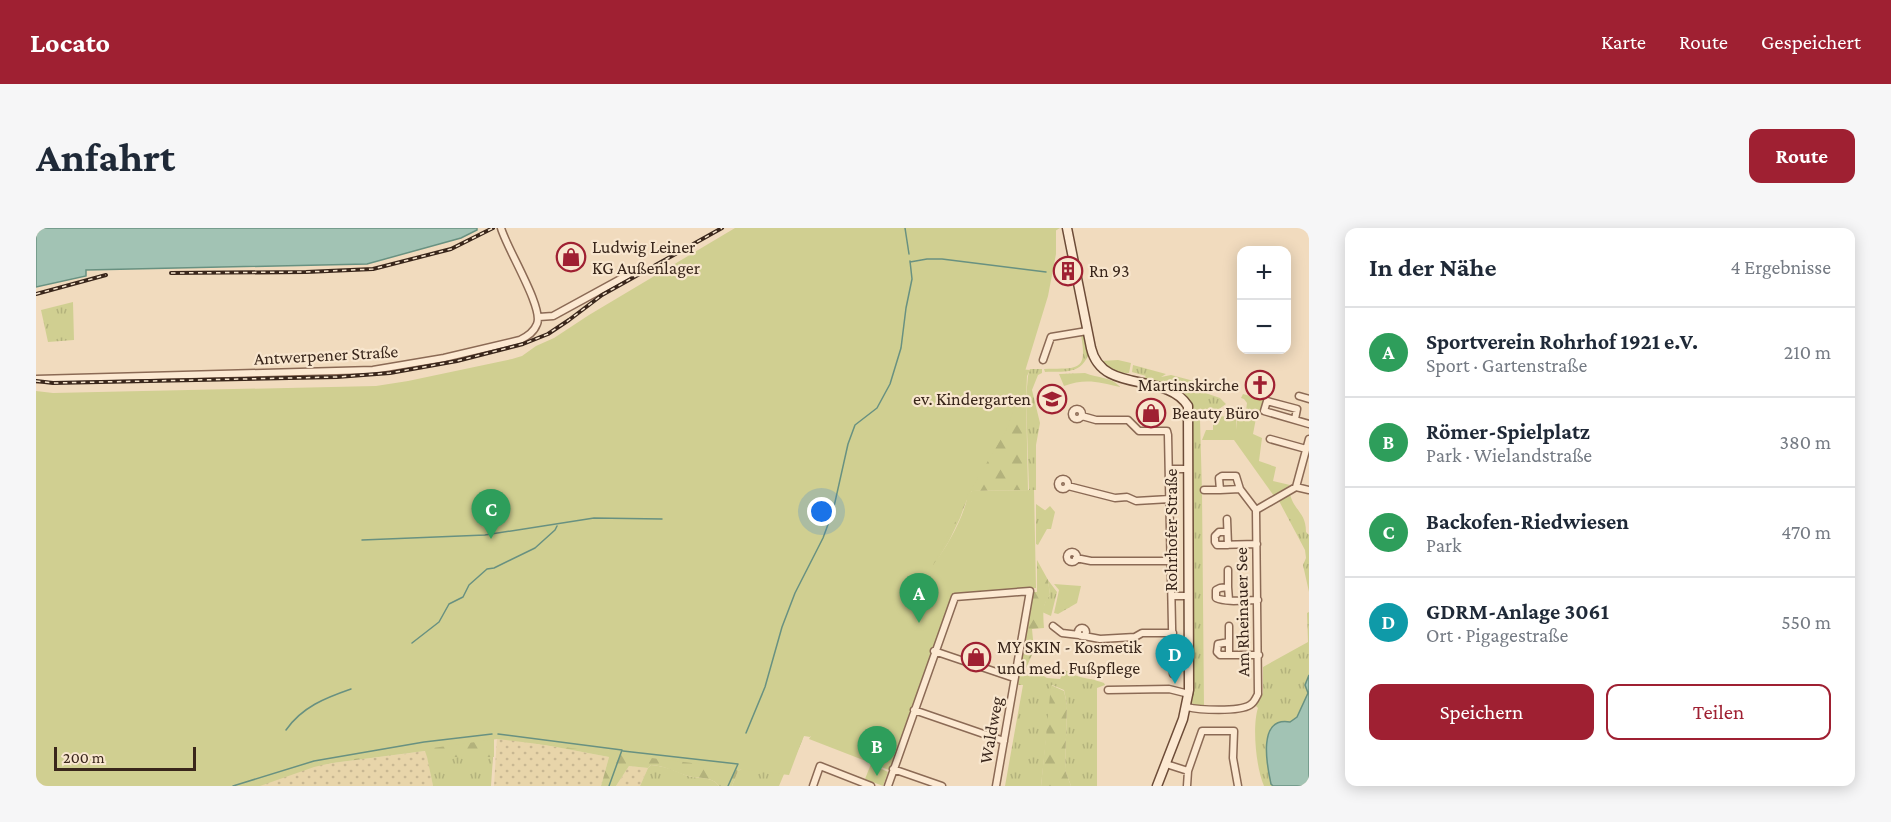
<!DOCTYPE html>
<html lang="de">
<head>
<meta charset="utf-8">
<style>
	body { margin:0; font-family:"Crimson Pro",serif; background:#f6f6f7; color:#1f2937 }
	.controls { position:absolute; right:18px; top:18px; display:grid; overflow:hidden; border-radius:12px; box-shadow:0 3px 15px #0003 }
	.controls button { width:54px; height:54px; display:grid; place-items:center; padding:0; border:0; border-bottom:2px solid #e0e1e3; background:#fff; color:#1f2937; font:30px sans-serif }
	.scale { position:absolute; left:18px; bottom:15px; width:142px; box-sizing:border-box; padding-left:6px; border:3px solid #39261b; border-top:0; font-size:16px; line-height:21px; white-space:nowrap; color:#39261b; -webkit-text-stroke:4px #f8e6ce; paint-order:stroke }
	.you { position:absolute; left:786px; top:284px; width:21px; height:21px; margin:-15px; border:4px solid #fff; border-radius:50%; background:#1a73e8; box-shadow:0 0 0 9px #1a73e833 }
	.badge { display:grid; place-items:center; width:39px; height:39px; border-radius:50%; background:#9f2032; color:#fff; font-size:20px; font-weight:700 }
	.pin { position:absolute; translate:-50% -50px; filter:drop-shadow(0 2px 3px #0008) }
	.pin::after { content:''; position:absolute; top:32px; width:21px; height:18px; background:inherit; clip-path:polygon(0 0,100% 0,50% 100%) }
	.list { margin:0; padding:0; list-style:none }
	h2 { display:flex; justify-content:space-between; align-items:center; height:78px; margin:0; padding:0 24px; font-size:26px }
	h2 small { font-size:20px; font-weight:400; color:#747a83 }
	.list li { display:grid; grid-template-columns:39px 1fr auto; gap:18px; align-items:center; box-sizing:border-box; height:90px; padding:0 24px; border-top:2px solid #e0e1e3 }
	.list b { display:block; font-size:22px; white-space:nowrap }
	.list p { margin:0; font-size:20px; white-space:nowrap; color:#747a83 }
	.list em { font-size:20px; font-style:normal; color:#747a83 }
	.actions { display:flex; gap:12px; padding:18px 24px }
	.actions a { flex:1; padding:14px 0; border:2px solid #9f2032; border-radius:12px; text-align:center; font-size:21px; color:#9f2032 }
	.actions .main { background:#9f2032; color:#fff }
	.map { position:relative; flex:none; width:1273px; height:558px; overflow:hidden; border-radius:12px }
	header { display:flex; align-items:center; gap:36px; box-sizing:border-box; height:84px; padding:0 30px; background:#9f2032; color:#fff }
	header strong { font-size:28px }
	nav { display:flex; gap:33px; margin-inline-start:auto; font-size:21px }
	.intro { display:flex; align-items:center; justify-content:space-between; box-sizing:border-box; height:144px; padding:0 36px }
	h1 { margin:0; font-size:42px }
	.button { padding:15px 27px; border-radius:12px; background:#9f2032; color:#fff; font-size:21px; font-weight:700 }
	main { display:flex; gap:36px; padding:0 36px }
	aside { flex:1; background:#fff; border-radius:12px; box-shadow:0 3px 15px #0003 }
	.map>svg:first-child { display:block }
	.farmland { fill:url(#farmland-dots) }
	.grass { fill:url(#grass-tufts) }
	.forest { fill:url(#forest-firs) }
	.park { fill:#d0cf91; fill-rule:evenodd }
	.water { fill:#a2c3b4; stroke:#689181; stroke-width:1.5 }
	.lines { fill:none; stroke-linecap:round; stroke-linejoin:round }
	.stream { stroke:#689181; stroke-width:1.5 }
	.street-casing { stroke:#8b6a55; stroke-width:9 }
	.secondary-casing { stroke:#6d4c38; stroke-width:11 }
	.street { stroke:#fce9d2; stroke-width:6 }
	.secondary { stroke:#fce9d2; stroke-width:8 }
	.rail-casing { stroke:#39261b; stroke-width:4 }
	.rail { stroke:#f8e6ce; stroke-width:1.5; stroke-dasharray:4.5; stroke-linecap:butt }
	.labels { text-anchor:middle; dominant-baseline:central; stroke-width:4.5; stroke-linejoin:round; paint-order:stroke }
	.poi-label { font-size:18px; fill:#39261b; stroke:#f8e6ce; text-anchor:start }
	.street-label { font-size:18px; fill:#39261b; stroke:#f8e6ce }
</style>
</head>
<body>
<header>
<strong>Locato</strong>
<nav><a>Karte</a><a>Route</a><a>Gespeichert</a></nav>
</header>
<div class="intro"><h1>Anfahrt</h1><a class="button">Route</a></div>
<main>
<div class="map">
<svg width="1273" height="558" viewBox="0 0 1273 558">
	<defs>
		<pattern id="farmland-dots" width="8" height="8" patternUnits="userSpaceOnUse" patternTransform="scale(1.5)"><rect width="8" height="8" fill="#e8d5aa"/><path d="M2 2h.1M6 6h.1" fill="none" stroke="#c8b792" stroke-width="1.8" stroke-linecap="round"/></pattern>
		<pattern id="grass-tufts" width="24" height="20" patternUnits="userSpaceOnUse" patternTransform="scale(1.5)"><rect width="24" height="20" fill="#d0cf91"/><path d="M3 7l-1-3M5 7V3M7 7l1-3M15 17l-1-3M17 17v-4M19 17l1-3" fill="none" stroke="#b3b27c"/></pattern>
		<pattern id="forest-firs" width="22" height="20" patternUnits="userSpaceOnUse" patternTransform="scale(1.5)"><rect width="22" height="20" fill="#d0cf91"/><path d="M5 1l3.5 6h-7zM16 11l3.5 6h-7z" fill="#b3b27c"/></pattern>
	</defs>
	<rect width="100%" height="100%" fill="#f1dbbe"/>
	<path class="farmland" d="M461 508 573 529 565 558H458Z
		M390 523 397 558H210L281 537Z
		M593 538 612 540 604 558H580Z"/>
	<path class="grass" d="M37 74 38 112 12 114 5 82Z
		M1047 106 1052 128C1043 147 1027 143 1009 144L1008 141C1041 140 1052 145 1045 107Z
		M1082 132 1095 135 1093 145C1081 146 1073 140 1065 133Z
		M1097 137 1130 146 1125 149 1135 147 1158 153 1156 157 1147 159 1143 163 1140 162 1108 150 1110 148 1096 144Z
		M994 141H1006V145L1002 147 996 162 1004 195 1000 217V262H993L990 170 992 148Z
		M1049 145C1062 150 1076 149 1084 159 1063 154 1049 150 1028 158L1023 146Z
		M1155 160 1184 170 1190 176 1169 191H1164L1166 264 1168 478 1159 477 1156 475 1158 456H1156L1153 243 1147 167 1148 164Z
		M1254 266C1258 283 1270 284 1270 304L1273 307V364L1267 337 1270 330 1269 322 1243 273Z
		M1000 276 1010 283 1011 301 1002 317 1000 316Z
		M1012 352 1021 364 1015 388 1006 384 1010 372 1014 367Z
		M1018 356 1045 358 1041 375 1022 386 1018 385 1023 362Z
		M1273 384V447L1269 457 1272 465 1261 489 1254 494 1235 556 1237 558H1228C1220 540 1216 498 1222 480L1220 478 1227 465V439L1272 414 1271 385Z
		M1029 442C1045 452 1053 449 1068 455L1069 457 1061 460V558H1035L1029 542 1031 477 1028 462 1016 457 1005 558H969L987 457H979L981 448 1006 447 1011 450 1024 451Z
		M391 529H457L455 558H397Z
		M714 536 751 539 743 558H696L702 543Z
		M615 537C629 538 639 543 652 548 663 551 676 548 683 558H604L612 540Z"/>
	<path class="forest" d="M1007 0H1024L1019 3 984 141 994 142 991 148 990 170 992 262 936 263 931 271 924 290 913 313 888 354 865 388 774 509 768 508 760 527 755 504Z
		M1001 332 1012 352 1014 367C1006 377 1007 387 1008 400L996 401 998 422 988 445H982L996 364H1001Z
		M1015 457 1028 463 1031 477 1029 542 1035 558H1005Z
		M458 505V529H391L389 523 281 537 184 558 229 543Z
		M461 508 715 536 702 543 696 558H683C676 548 663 551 652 548 639 544 629 538 615 537L612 540 593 538 580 558H565L573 529Z"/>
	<path class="park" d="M699 0H1020V26L1012 68 972 199 930 270 936 263 998 262 1000 360 916 369 853 542 773 511 775 508 768 507 753 547 461 511 304 533 278 539 224 558H0V163L17 165 340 158 372 153 476 131 486 128 500 118 518 110 553 87ZM931 271C925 295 911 318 897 337Z
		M1207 166 1228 172 1226 186 1221 185 1217 206 1226 210 1223 233 1240 239 1237 253 1254 257 1238 268 1198 212H1166L1170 202H1177V188L1200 189V202L1201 188H1206L1210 183 1211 175 1208 171 1205 170Z
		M1014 278 1019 284 1015 301H1003V288Z
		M835 536 852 544 847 558 829 551Z"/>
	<path class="water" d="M0 0H441V2L425 10 331 36 50 42V48L0 59Z
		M1273 447V558H1237L1235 556C1231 538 1221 488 1254 494L1261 489 1272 465 1269 457Z"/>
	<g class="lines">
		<path class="stream" d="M869 0 873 26
			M874 34 891 31H906L1010 44
			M326 312 449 307 558 290 626 291
			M376 415 403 394 413 376 427 369 433 357 451 341 458 340 499 320 519 302 521 298
			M250 502C266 479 289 470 315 461
			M710 505 729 459 746 399 759 365 787 310 797 283 812 216 819 197 841 180 854 156 865 120 870 80 876 51 874 33
			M462 506 586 522 573 558
			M587 523 702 536 692 558
			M197 558 278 533 388 514 456 506"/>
		<g class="street-casing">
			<path id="street" d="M503 89 517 88 592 47
				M1007 132 1015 109 1051 103
				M0 151 337 142 408 130 484 112C492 108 498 104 501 96 508 80 471 21 465 0
				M1263 168 1273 171
				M1036 186a5 5 0 1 1 10 0a5 5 0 1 1-10 0Z
				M1046 188 1060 192H1092L1103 203H1131L1132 207 1137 446
				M1259 191 1261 181 1231 173 1228 183 1273 196
				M1234 211 1270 221
				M1133 241H1151
				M1022 256a5 5 0 1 1 10 0a5 5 0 1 1-10 0Z
				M1032 258 1079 270 1091 269 1100 273 1134 271
				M1260 259 1273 211
				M1168 262H1184L1183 250 1186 248H1200L1204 261 1220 282
				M1184 262 1204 261
				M1191 291 1192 317
				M1191 304H1183L1179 308V314L1181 317 1221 316
				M1031 329a5 5 0 1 1 10 0a5 5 0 1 1-10 0Z
				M1040 330 1055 333H1135
				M1192 342V359
				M1136 368H1152
				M1193 372 1192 359 1184 360 1180 362V370C1191 375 1209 372 1222 372
				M1017 398 1026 405 1043 407
				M1193 398V414
				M1042 404a4 4 0 1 1 8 0a4 4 0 1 1-8 0Z
				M1048 408 1064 411 1099 409 1106 405H1137
				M898 423 978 450
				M1193 427V414L1182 416 1181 424 1184 427H1223
				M1072 462 1133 461 1153 466
				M1151 479C1163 482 1203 484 1214 477 1218 475 1220 470 1222 466L1220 282 1260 259 1273 262
				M878 482 968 513
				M1130 536 1152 543
				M857 541 906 558
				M777 558 784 538 835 558
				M852 558 919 369 994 363 960 558
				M1151 558 1152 543 1166 503H1198L1197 530 1202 558"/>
		</g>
		<g class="secondary-casing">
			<path id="secondary" d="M1031 0 1055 120C1066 167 1130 143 1152 178L1153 462 1147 491 1121 558"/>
		</g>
		<use href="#street" class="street"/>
		<use href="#secondary" class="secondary"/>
		<g class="rail-casing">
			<path id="rail" d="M135 45 270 44 337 41 415 21 457 0
				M0 66 70 47
				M0 153 17 155 301 149 354 145 421 133 487 116 512 106 533 92 566 67 686 0"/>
		</g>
		<use href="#rail" class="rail"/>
	</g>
	<defs>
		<g id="shop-ring" transform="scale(1.5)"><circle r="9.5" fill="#f8e6ce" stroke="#9f2032" stroke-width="1.5"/><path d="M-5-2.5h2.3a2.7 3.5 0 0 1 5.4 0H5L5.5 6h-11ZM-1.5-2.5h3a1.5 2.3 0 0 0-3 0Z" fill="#9f2032"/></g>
		<g id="building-ring" transform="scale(1.5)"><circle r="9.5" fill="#f8e6ce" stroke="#9f2032" stroke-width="1.5"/><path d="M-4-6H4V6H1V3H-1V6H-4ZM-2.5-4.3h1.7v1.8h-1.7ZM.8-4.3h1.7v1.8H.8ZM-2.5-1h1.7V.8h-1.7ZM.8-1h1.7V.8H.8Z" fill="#9f2032"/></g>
		<g id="church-ring" transform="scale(1.5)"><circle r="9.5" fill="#f8e6ce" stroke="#9f2032" stroke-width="1.5"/><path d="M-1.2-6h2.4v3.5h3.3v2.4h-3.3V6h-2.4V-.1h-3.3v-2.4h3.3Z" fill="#9f2032"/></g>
		<g id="school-ring" transform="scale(1.5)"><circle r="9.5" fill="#f8e6ce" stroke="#9f2032" stroke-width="1.5"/><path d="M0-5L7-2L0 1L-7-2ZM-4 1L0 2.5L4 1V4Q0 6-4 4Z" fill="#9f2032"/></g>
	</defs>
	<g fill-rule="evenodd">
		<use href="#shop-ring" x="535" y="29"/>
		<use href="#building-ring" x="1032" y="43"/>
		<use href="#church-ring" x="1224" y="157"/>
		<use href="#school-ring" x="1016" y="171"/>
		<use href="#shop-ring" x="1115" y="185"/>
		<use href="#shop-ring" x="940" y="429"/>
	</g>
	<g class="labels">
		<g class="poi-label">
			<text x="556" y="19">Ludwig Leiner<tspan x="556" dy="21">KG Außenlager</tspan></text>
			<text x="1053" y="43">Rn 93</text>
			<text x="1203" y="157" text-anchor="end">Martinskirche</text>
			<text x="995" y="171" text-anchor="end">ev. Kindergarten</text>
			<text x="1136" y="185">Beauty Büro</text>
			<text x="961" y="419">MY SKIN - Kosmetik<tspan x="961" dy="21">und med. Fußpflege</tspan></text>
		</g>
		<g class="street-label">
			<text transform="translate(290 127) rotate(-3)">Antwerpener Straße</text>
			<text transform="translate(1135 302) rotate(-90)">Rohrhofer Straße</text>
			<text transform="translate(1206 384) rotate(-91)">Am Rheinauer See</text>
			<text transform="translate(955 502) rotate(-80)">Waldweg</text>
		</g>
	</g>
</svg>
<div class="controls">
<button>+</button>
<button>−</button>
</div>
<div class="scale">200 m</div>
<div class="you"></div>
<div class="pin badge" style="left:883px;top:395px;background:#2e9e5b">A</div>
<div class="pin badge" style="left:841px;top:548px;background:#2e9e5b">B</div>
<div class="pin badge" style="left:455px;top:311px;background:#2e9e5b">C</div>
<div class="pin badge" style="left:1139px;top:456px;background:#0f9aa8">D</div>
</div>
<aside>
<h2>In der Nähe<small>4 Ergebnisse</small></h2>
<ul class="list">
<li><span class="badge" style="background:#2e9e5b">A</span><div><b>Sportverein Rohrhof 1921 e.V.</b><p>Sport · Gartenstraße</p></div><em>210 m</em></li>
<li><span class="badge" style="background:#2e9e5b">B</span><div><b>Römer-Spielplatz</b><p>Park · Wielandstraße</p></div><em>380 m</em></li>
<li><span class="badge" style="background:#2e9e5b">C</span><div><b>Backofen-Riedwiesen</b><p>Park</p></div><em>470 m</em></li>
<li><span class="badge" style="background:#0f9aa8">D</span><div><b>GDRM-Anlage 3061</b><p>Ort · Pigagestraße</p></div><em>550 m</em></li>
</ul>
<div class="actions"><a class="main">Speichern</a><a>Teilen</a></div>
</aside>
</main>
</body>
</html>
